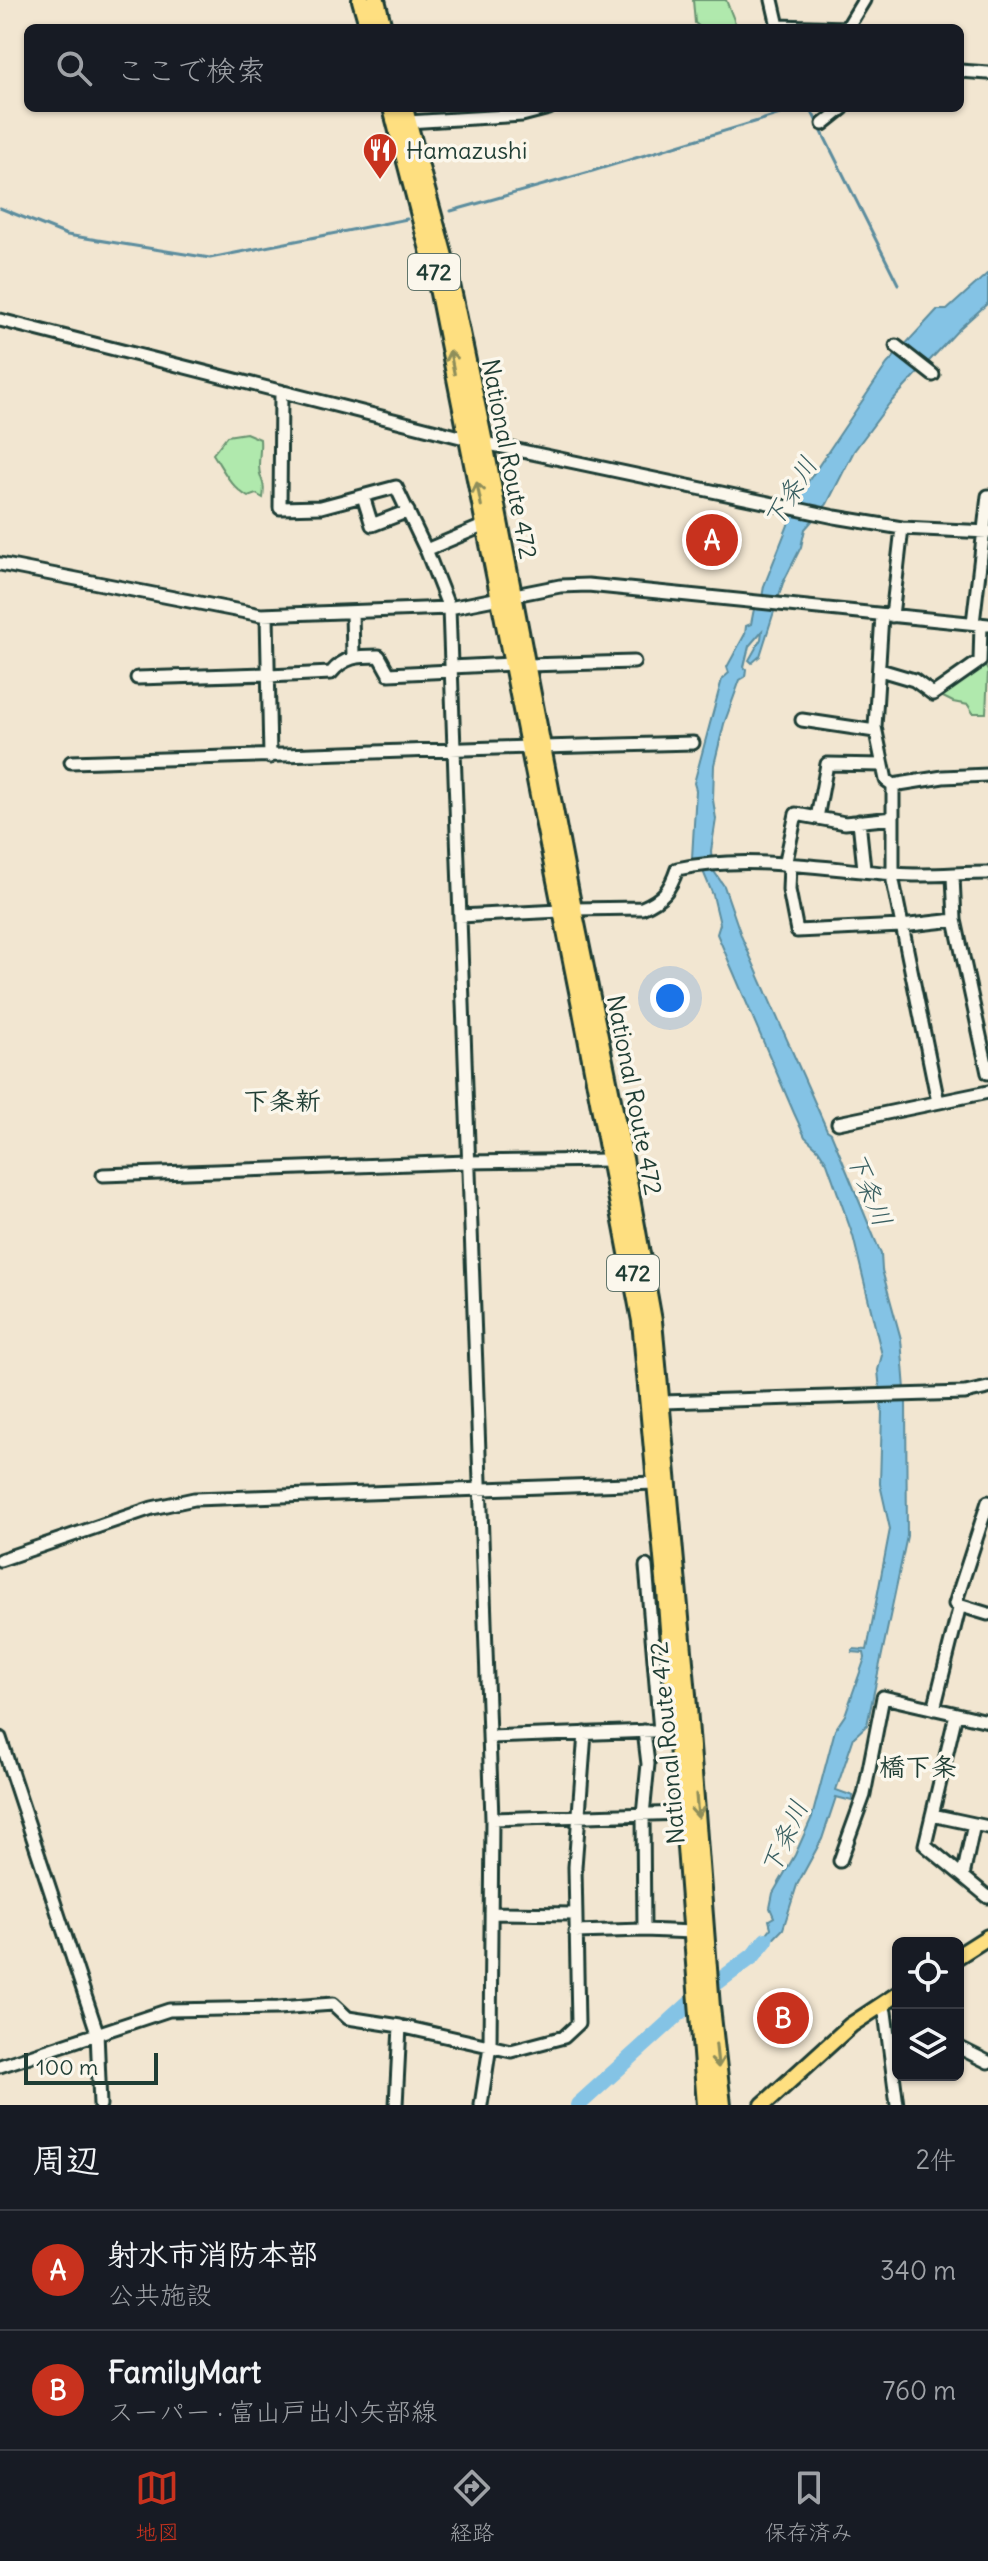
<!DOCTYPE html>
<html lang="ja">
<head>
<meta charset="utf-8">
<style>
	body { margin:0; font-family:Delius,"Klee One",sans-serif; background:#242831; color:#f1f3f6 }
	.controls { position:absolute; right:24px; bottom:24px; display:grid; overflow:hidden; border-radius:12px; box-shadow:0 2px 6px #0004 }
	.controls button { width:72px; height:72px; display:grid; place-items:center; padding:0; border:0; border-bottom:2px solid #363941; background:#171b24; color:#f1f3f6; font:40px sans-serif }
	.scale { position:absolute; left:24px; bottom:20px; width:134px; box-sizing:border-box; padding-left:8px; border:4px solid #1f3d34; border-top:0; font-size:22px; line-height:28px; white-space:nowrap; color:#1f3d34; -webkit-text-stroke:6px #fbf7ec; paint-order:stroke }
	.you { position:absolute; left:670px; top:998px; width:28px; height:28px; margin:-20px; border:6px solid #fff; border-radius:50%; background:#1a73e8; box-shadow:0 0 0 12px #1a73e833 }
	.badge { display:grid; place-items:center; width:52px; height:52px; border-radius:50%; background:#c8321e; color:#fff; font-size:26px; font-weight:700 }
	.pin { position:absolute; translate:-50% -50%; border:4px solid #fff; box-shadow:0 2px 8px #0006 }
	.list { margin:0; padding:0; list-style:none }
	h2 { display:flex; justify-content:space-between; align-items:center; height:104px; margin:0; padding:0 32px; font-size:34px }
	h2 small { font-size:26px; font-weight:400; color:#9ea1a6 }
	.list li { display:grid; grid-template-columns:52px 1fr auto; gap:24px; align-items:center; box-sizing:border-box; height:120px; padding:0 32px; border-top:2px solid #363941 }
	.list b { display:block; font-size:30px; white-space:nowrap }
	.list p { margin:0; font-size:26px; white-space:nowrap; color:#9ea1a6 }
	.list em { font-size:26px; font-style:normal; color:#9ea1a6 }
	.icon { flex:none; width:44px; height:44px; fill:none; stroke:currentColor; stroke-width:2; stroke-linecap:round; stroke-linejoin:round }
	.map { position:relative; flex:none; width:988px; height:2105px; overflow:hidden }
	.search { position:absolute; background:#171b24; box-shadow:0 2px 6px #0004; left:24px; right:24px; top:24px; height:88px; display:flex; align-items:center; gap:20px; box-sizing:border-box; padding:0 28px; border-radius:12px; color:#9ea1a6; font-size:30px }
	.sheet { height:344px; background:#171b24 }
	nav { display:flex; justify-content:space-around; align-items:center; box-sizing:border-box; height:112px; border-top:2px solid #363941; background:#171b24; font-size:22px; color:#9ea1a6 }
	nav a { display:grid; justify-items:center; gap:4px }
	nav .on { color:#c8321e }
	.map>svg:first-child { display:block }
	.green { fill:#b0e9ad; stroke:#689370; stroke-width:2 }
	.water { fill:#84c3e5; stroke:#5c8d9e; stroke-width:2 }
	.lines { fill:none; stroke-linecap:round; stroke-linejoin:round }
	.stream { stroke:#5c8d9e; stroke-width:3 }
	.river { stroke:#84c3e5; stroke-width:16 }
	.minor-casing { stroke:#1f3d34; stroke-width:17 }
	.major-casing { stroke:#1f3d34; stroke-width:20 }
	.highway-casing { stroke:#1f3d34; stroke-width:22 }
	.minor { stroke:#fbf7ec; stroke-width:11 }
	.major { stroke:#fedf80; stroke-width:14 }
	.highway { stroke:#fedf80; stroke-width:16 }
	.oneway { stroke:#8e8e5a }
	.labels { text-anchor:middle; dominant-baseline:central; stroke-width:7; stroke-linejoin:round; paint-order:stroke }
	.shield { fill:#fbf7ec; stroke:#61756b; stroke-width:2 }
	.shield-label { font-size:22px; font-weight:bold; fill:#1f3d34 }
	.poi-label { font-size:24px; fill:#1f3d34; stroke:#fbf7ec; text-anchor:start }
	.street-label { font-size:24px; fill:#1f3d34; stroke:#fbf7ec }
	.water-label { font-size:26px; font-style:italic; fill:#385e60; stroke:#fbf7ec }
	.neighbourhood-label { font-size:26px; font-weight:bold; fill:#1f3d34; stroke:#fbf7ec }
</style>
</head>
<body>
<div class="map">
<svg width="988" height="2105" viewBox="0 0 988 2105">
	<rect width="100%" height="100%" fill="#f2e6d1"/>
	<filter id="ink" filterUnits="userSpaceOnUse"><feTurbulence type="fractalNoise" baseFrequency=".0125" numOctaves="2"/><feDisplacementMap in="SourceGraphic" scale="16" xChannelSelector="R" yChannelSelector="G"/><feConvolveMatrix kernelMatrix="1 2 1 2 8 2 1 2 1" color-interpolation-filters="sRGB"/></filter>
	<g filter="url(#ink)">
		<path class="green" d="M693 0H726L736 25 700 27 695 23Z
			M246 433 260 439C261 449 259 456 259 466 259 481 266 479 263 498L256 494 248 497C230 486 224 471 213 454L227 436Z
			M983 662 988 671 986 713H973L968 705 953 702 937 694Z"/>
		<path class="water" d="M988 273V303L960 328 889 404 854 451 827 504 805 529 801 547 783 583 760 656 752 663 749 660 761 639 762 631 749 646 744 667 746 669 745 677 740 680 724 724 714 765 713 800 716 819 711 851 713 870 724 886 742 938 827 1130 831 1133 881 1254 882 1270 901 1339 906 1402 907 1536 867 1725 854 1737 836 1790 853 1796 852 1801 836 1797 822 1839 797 1885 783 1929 756 1957 752 1953 771 1928 769 1920 774 1917 770 1908 773 1893 795 1855 812 1817 835 1730 845 1715 865 1658 864 1653 852 1652 853 1649 867 1650 890 1529 880 1484 882 1413 878 1370 882 1355 853 1236 827 1163 818 1149 805 1137 794 1113 717 934 720 924 713 895 703 871 692 858 696 790 694 783 722 679 729 673 727 667 745 634 746 626 751 624 755 604 762 598 764 586 801 492 887 364 937 310H947Z"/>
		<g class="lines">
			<path class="stream" d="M768 8 771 24
				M810 108 898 284
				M0 208 67 235 210 258 407 219
				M451 211 586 173 800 108"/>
			<path class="river" d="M578 2105 696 1998 753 1956 766 1940"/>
			<g class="minor-casing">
				<path id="minor" d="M772 0 778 26
					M774 28 778 26 847 28
					M847 28 864 0
					M960 71 988 73
					M407 122 522 115 549 108
					M823 124 843 108
					M0 320 484 443 835 517 902 528 988 532
					M896 346 933 375
					M281 391 280 508 321 507 396 487 427 552 449 608 492 1819 490 2046 481 2105
					M363 496 372 525 408 511
					M426 550 485 525
					M0 564 261 615 449 608 560 586 588 585 988 625
					M352 613 353 656
					M267 615 270 757
					M882 615 875 727 886 780 893 785V881L938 1102
					M892 616 902 528
					M973 623 988 496
					M527 665 634 662
					M451 667 512 664
					M880 670 914 680 933 694 980 661 981 624
					M269 676 331 673C345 656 358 656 379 656L389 674 451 671
					M137 678 269 674
					M802 720 875 731
					M543 747 693 743
					M71 762 529 747
					M893 785 943 777 988 775
					M817 818 827 764 883 765
					M859 821 864 869
					M785 865 796 814 845 823 893 818
					M790 865 789 890 797 931 901 926 955 920
					M953 876 955 920 988 1073
					M573 909 642 908C663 899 670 890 677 869 749 854 824 869 896 874 927 877 957 873 988 873
					M460 916 561 911
					M838 1123 988 1092
					M103 1175 467 1162 610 1160
					M662 1402 965 1393 988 1388
					M988 1502 955 1604 988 1614
					M0 1560 152 1508 194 1499 656 1483
					M646 1566 660 1731
					M934 1709 960 1605
					M956 1714 925 1845 988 1897
					M644 1731 648 1764 643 1815 644 1930
					M489 1737 677 1730
					M0 1738 97 2032 100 2105
					M932 1815 988 1827
					M492 1819 683 1813
					M840 1861 864 1795 883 1697 988 1721
					M963 1876 974 1824
					M491 1913 575 1914
					M575 1932 644 1930 693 1932
					M885 2012 897 2105
					M958 2047 988 2062
					M0 2066 169 2010 278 2008 333 2004 348 2018 400 2026 511 2051 564 2037 578 2024 575 1867 585 1733
					M396 2105 400 2026"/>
			</g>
			<g class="major-casing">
				<path id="major" d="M958 1956 988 1937
					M763 2105 851 2025 898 1994"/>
			</g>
			<g class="highway-casing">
				<path id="highway" d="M361 0 369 28
					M376 0 383 28
					M392 108 435 273 580 1001 641 1321 666 1590 706 2105
					M404 108 449 275 484 443 573 909 624 1159 653 1321 687 1695 711 2007 722 2105"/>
			</g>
			<use href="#minor" class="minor"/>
			<use href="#major" class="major"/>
			<use href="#highway" class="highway"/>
		</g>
		<defs><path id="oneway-shaft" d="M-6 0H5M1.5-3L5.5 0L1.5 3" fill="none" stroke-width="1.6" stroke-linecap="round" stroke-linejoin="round" transform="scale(2)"/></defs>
		<g class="oneway">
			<use href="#oneway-shaft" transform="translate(452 362) rotate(-101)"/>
			<use href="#oneway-shaft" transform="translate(479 494) rotate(-101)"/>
			<use href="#oneway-shaft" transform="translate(697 1806) rotate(85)"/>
			<use href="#oneway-shaft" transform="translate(717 2056) rotate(84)"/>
		</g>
	</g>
	<defs>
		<g id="restaurant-pin" transform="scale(1.8)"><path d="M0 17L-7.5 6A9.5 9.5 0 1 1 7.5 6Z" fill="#c8321e" stroke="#fbf7ec"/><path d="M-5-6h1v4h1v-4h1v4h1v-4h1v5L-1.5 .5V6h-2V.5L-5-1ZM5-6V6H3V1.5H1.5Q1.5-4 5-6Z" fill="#fff"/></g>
	</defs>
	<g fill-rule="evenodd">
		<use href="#restaurant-pin" x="380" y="150"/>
	</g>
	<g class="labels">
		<g class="shield">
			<rect x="408" y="254" width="52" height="36" rx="6"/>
			<rect x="607" y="1255" width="52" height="36" rx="6"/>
		</g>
		<g class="shield-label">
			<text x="434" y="272">472</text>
			<text x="633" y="1273">472</text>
		</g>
		<g class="poi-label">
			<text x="406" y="150">Hamazushi</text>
		</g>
		<g class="street-label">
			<text transform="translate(510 459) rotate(79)">National Route 472</text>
			<text transform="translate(635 1095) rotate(79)">National Route 472</text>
			<text transform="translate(667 1743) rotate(-95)">National Route 472</text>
		</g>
		<g class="water-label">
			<text transform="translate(790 492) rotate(-59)">下条川</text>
			<text transform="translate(870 1189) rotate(68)">下条川</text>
			<text transform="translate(784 1837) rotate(-66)">下条川</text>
		</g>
		<g class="neighbourhood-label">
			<text x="282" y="1100">下条新</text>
			<text x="918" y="1766">橋下条</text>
		</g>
	</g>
</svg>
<div class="controls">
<button><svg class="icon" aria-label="locate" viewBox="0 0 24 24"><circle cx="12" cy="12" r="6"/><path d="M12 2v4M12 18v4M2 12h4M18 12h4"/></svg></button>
<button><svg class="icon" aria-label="layers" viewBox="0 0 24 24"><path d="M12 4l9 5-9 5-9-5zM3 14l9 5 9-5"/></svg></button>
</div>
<div class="scale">100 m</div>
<div class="you"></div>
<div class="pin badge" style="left:712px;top:540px">A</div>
<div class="pin badge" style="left:783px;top:2018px">B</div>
<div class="search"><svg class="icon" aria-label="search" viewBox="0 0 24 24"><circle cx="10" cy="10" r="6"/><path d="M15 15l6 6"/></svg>ここで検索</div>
</div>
<section class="sheet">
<h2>周辺<small>2件</small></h2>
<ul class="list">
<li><span class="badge">A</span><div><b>射水市消防本部</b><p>公共施設</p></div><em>340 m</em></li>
<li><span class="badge">B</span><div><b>FamilyMart</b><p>スーパー · 富山戸出小矢部線</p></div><em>760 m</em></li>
</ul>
</section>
<nav>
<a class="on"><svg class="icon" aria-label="map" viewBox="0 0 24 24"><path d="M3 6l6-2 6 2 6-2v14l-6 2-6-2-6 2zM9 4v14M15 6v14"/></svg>地図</a>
<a><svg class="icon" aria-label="directions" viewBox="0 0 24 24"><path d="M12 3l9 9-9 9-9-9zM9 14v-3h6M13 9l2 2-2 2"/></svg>経路</a>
<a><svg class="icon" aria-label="saved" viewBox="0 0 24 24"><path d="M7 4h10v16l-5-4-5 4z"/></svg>保存済み</a>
</nav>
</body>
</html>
